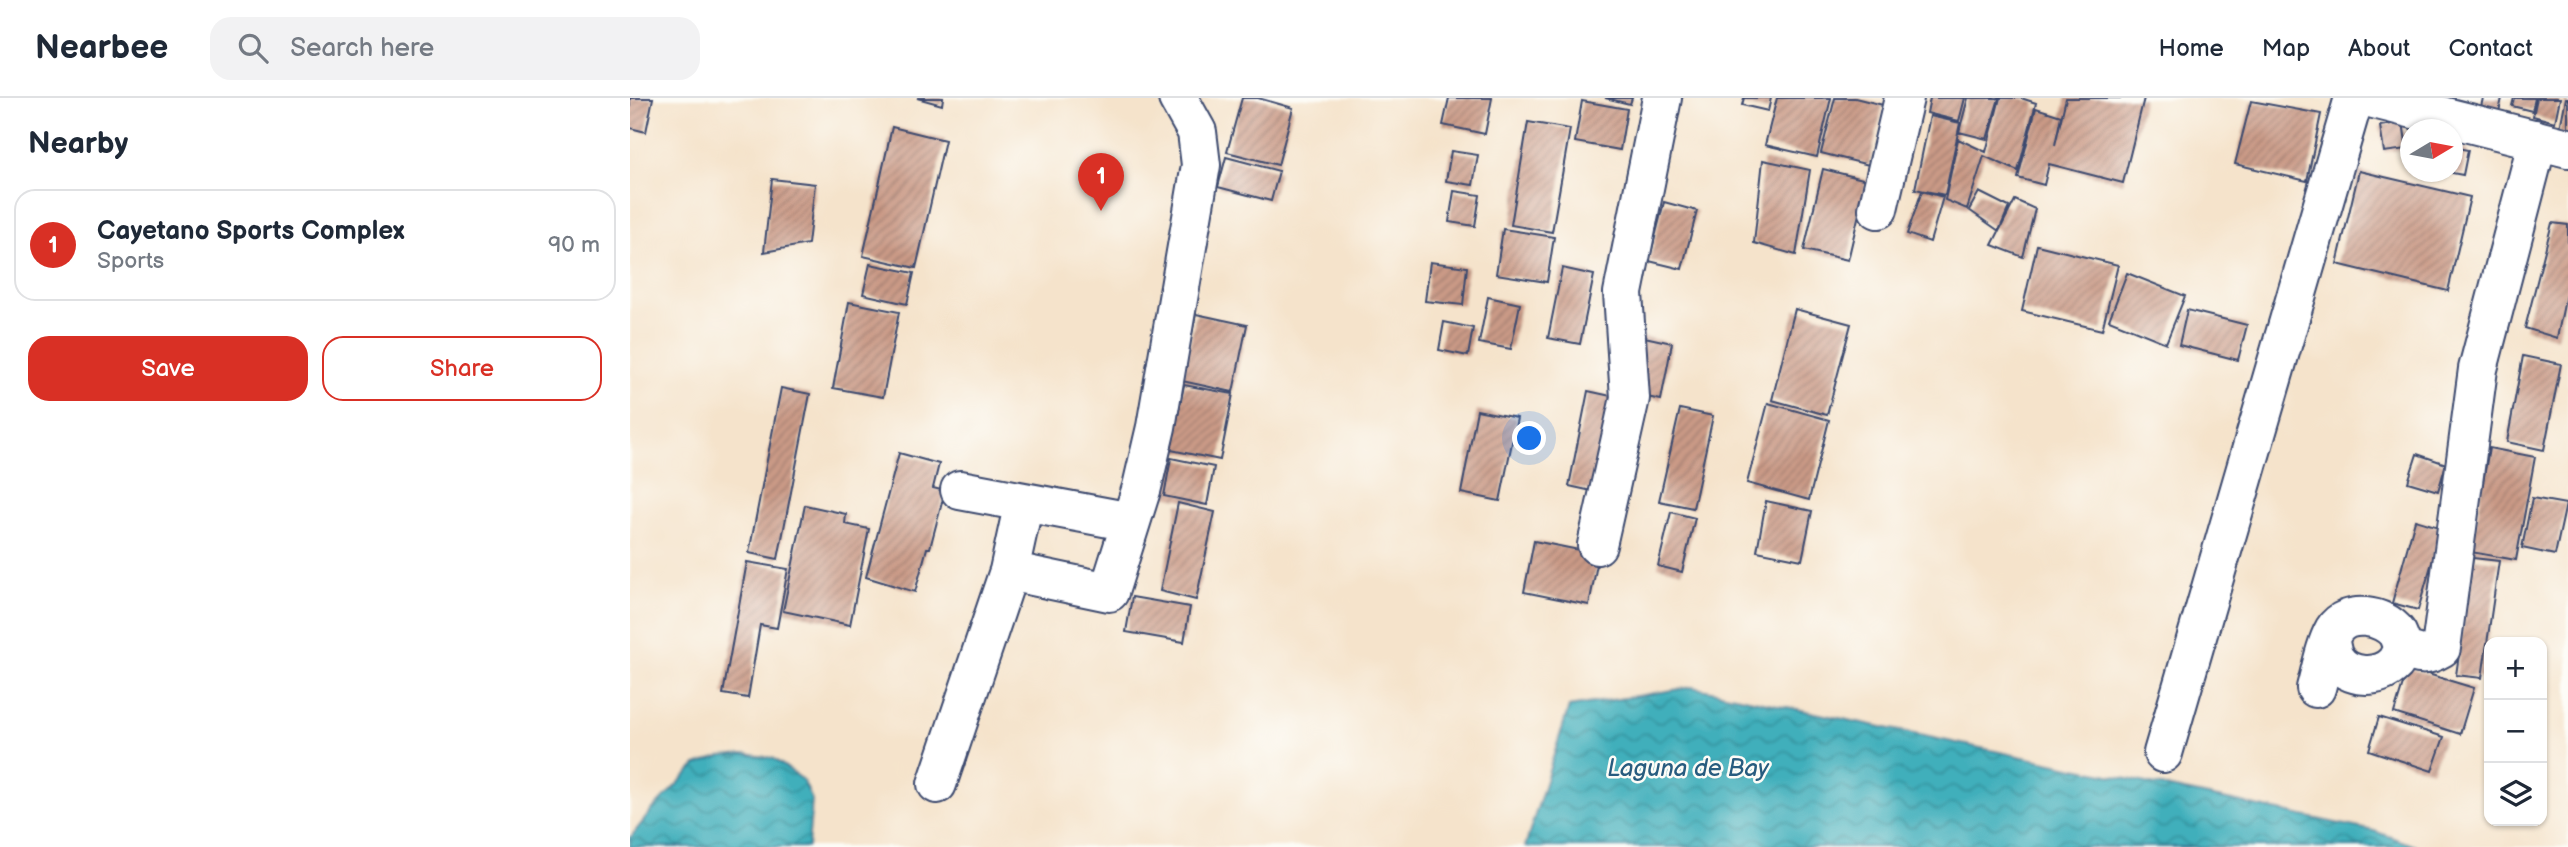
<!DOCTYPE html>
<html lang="en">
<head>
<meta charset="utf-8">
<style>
	body { margin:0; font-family:"Balsamiq Sans",sans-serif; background:#f2f2f3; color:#1f2937 }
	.controls { position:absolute; right:21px; bottom:21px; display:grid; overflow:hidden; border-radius:14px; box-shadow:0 2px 5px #0004 }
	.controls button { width:63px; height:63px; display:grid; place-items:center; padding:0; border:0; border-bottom:2px solid #e0e1e3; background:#fff; color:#1f2937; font:35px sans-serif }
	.compass { position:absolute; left:1770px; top:21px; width:63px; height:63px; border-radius:50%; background:#fff; box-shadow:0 2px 5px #0004; rotate:80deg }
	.you { position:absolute; left:900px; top:341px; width:24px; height:24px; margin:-18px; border:5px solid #fff; border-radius:50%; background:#1a73e8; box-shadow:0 0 0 10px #1a73e833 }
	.badge { display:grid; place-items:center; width:46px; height:46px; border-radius:50%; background:#d93025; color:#fff; font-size:23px; font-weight:700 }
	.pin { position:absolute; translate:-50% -58px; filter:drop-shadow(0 2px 4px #0008) }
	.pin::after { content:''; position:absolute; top:37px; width:24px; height:21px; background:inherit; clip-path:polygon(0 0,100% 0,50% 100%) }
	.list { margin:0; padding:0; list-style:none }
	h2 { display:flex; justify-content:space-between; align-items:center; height:91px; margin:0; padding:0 28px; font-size:30px }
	h2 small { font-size:23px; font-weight:400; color:#747a83 }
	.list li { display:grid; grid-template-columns:46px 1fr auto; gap:21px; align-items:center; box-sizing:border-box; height:112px; margin:0 14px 14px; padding:0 14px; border:2px solid #e0e1e3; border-radius:21px }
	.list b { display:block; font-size:26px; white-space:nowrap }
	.list p { margin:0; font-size:23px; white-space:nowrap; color:#747a83 }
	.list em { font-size:23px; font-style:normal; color:#747a83 }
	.actions { display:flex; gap:14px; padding:21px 28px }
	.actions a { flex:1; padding:16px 0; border:2px solid #d93025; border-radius:21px; text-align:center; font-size:24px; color:#d93025 }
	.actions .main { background:#d93025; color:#fff }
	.icon { flex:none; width:38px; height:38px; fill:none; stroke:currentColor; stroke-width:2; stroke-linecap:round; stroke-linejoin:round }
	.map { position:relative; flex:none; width:1938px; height:749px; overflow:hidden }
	header { display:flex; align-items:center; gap:42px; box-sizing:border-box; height:98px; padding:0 35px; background:#fff; border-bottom:2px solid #e0e1e3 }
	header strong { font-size:33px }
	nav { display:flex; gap:38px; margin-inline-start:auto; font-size:24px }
	.search { width:490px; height:63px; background:#f2f2f3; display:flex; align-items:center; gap:18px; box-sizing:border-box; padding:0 24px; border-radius:21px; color:#747a83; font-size:26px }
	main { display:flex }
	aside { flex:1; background:#fff }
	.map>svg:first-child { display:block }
	.water { fill:url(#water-waves); stroke:#2d6f8c; stroke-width:2 }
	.building { fill:url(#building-hatch) }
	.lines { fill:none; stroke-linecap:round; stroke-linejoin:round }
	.minor-casing { stroke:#3c4a6e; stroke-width:42 }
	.major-casing { stroke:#3c4a6e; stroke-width:42 }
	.minor { stroke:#fff; stroke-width:38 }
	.major { stroke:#fff; stroke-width:38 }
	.labels { text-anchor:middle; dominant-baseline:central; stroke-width:5; stroke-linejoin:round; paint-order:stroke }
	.water-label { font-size:24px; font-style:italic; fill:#285c7f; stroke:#fdfcf7 }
</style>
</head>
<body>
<header>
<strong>Nearbee</strong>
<div class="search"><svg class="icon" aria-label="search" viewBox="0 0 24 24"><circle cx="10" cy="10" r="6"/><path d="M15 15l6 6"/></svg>Search here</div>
<nav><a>Home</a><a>Map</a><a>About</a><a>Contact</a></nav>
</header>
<main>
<aside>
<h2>Nearby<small></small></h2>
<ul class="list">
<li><span class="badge">1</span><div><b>Cayetano Sports Complex</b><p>Sports</p></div><em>90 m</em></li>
</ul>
<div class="actions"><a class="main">Save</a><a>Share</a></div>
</aside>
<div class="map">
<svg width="1938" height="749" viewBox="0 0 1938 749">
	<defs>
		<pattern id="water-waves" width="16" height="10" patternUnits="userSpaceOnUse" patternTransform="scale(1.75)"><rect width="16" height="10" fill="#3fafbb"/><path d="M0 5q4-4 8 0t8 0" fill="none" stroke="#348f9b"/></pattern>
		<pattern id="building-hatch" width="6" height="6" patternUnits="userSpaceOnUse" patternTransform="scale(1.75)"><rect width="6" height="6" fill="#ca9a86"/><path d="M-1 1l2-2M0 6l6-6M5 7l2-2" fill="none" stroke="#a37e71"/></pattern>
	</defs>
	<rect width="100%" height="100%" fill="#fdfcf7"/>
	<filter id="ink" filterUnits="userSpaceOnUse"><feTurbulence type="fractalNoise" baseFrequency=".0143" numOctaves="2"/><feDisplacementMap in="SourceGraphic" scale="14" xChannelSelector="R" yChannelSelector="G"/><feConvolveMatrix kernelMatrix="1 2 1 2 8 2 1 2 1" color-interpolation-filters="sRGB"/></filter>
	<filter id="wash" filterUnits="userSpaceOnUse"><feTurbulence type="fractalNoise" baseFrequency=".00686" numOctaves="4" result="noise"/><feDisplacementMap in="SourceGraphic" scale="28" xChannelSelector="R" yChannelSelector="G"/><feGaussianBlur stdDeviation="1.57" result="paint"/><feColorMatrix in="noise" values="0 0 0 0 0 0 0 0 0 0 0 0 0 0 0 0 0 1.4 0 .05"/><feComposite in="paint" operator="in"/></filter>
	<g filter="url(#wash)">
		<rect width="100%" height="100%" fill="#f5e3cb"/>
		<path class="water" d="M1062 589 1744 733 1788 749H895L939 609Z
			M114 656 143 660 173 682 182 702 178 749H0V740L23 711 66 667 92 658Z"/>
		<g id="blocks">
			<path class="building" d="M0 0H23L16 34 0 30Z
				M287 0H313L312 7Z
				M612 0H628L663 10 648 67 597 54Z
				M819 0H862L855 36 813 27Z
				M975 0H1002L1000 6Z
				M1114 0H1141L1138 13 1112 7Z
				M1147 0H1201L1187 59 1135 47Z
				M1205 0H1225L1253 7 1239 67 1191 55Z
				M1300 0H1335L1329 23 1297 15Z
				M1338 0H1369L1357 41 1329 34Z
				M1370 0H1391L1406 5 1388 73 1354 58 1337 111 1315 102 1328 41 1356 54Z
				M1436 0H1514L1493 85 1419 66 1414 87 1388 80 1406 10 1431 18 1425 47Z
				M1853 0H1872L1869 14 1851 9Z
				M1884 0H1905L1902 13 1882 8Z
				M1907 0H1930L1925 24 1903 18Z
				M1936 0H1938V37L1929 35Z
				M952 3 997 11 990 52 945 44Z
				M1621 3 1691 16 1677 83 1605 66Z
				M1300 18 1330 25 1315 97 1285 91Z
				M898 24 940 31 922 134 881 127Z
				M1773 24 1777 51 1754 54 1750 28Z
				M262 29 315 42 286 170 233 158Z
				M1822 49 1838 52 1833 77 1822 75Z
				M821 53 848 57 843 87 816 83Z
				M596 59 649 73 641 103 588 89Z
				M1133 62 1180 72 1166 157 1124 145Z
				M1193 71 1237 82 1218 162 1174 152Z
				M1729 73 1840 99 1818 193 1707 166Z
				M142 81 185 86 178 146 134 154Z
				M824 93 850 97 845 128 819 124Z
				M1292 93 1313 99 1300 144 1277 136Z
				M1349 94 1379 109 1369 133 1339 112Z
				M1385 102 1405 111 1393 159 1362 147Z
				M1034 104 1067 113 1052 171 1019 163Z
				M1922 125 1938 127V187L1927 240 1895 230Z
				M873 131 924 139 917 184 866 176Z
				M1407 147 1488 167 1472 232 1392 213Z
				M800 164 837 169 833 207 795 203Z
				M240 166 284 175 277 206 233 196Z
				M932 170 964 177 950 246 918 240Z
				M1497 175 1555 198 1536 245 1479 222Z
				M858 199 890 206 881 251 849 245Z
				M219 204 269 214 253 299 203 290Z
				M1165 211 1221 226 1197 317 1142 302Z
				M1557 212 1617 227 1608 262 1549 247Z
				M566 216 617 227 603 294 552 283Z
				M814 224 843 230 838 258 809 252Z
				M1010 238 1042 245 1031 302 999 295Z
				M1893 258 1931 266 1914 352 1877 344Z
				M554 287 603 296 590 362 541 352Z
				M151 290 180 296 148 461 119 455Z
				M958 293 990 300 971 395 939 388Z
				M1138 305 1199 322 1179 402 1117 385Z
				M1050 311 1083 318 1063 410 1029 403Z
				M847 312 887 320 870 403 831 395Z
				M1859 350 1905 359 1886 462 1841 454Z
				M269 355 309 366 303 390 315 393 300 450H297L285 494 236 479Z
				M1787 356 1816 366 1808 393 1778 384Z
				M541 360 584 369 577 407 534 398Z
				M1902 400 1936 406 1925 457 1892 450Z
				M1136 403 1182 413 1172 462 1127 453Z
				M548 405 585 414 566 502 530 493Z
				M175 407 216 416 215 426 239 431 220 527 153 513Z
				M1041 414 1065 420 1052 474 1028 468Z
				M1785 422 1812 430 1788 512 1762 505Z
				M904 443 969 456 959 507 894 494Z
				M1843 460 1869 463 1852 580 1826 577Z
				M117 464 158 471 147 530 130 527 118 600 93 596Z
				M502 499 560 509 554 544 496 534Z
				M1778 570 1844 590 1830 636 1764 615Z
				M1749 619 1814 639 1802 673 1739 652Z"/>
		</g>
	</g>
	<g filter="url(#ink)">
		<use href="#blocks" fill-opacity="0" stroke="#3c4a6e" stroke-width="2"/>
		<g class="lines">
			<g class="minor-casing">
				<path id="minor" d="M1248 111 1274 0
					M330 392 501 424
					M967 447 1000 300 993 195 1032 0
					M379 473 394 404
					M1700 544C1701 549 1702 556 1705 561 1718 581 1749 582 1765 565 1768 561 1771 554 1773 550
					M1686 590C1691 572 1695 548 1704 532 1717 511 1754 517 1767 535 1769 539 1771 545 1773 550 1789 558 1796 559 1811 550L1848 271 1903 61 1904 41
					M1533 655 1724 0
					M307 686 379 473 479 494 512 389 526 329 571 67 567 34 548 0"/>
			</g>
			<g class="major-casing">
				<path id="major" d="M1740 0 1938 50"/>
			</g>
			<use href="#minor" class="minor"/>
			<use href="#major" class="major"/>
		</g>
	</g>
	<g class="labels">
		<g class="water-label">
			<text x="1058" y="670">Laguna de Bay</text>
		</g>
	</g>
</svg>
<div class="controls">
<button>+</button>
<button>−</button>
<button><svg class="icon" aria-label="layers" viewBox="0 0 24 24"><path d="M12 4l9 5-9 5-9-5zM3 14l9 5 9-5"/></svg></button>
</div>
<svg class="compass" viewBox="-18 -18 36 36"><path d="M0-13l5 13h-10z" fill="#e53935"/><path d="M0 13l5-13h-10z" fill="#747a83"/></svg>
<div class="you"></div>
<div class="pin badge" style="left:471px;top:113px">1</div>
</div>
</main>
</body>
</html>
